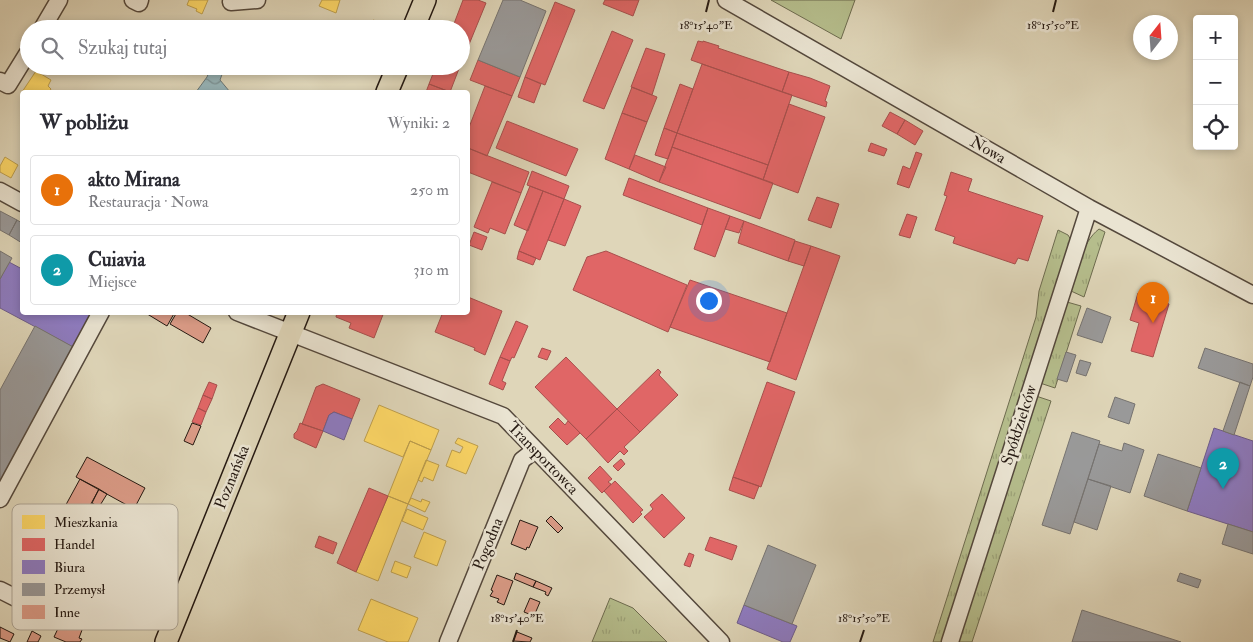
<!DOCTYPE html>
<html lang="pl">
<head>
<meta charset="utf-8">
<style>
	body { margin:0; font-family:"IM FELL Double Pica",serif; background:#f2f2f3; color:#2b2b33 }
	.controls { position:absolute; right:15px; top:15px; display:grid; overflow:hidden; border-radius:5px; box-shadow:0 2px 8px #0003 }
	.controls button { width:45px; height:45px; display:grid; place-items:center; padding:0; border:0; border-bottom:1px solid #e1e1e2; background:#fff; color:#2b2b33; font:25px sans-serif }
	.compass { position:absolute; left:1133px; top:15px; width:45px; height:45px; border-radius:50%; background:#fff; box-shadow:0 2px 8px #0003; rotate:17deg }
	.you { position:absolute; left:708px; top:300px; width:18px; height:18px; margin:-12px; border:4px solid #fff; border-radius:50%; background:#1a73e8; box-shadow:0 0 0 8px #1a73e833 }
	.badge { display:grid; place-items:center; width:32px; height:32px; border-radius:50%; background:#0b8043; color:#fff; font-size:16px; font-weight:700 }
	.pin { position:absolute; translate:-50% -41px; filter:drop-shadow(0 1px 2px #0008) }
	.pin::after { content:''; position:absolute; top:26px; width:18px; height:15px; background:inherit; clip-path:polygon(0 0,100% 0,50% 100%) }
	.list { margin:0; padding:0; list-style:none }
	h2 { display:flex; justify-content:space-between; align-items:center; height:65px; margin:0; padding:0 20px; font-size:21px }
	h2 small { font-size:16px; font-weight:400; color:#7c7c81 }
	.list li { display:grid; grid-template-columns:32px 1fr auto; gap:15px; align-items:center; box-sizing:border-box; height:70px; margin:0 10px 10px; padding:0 10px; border:1px solid #e1e1e2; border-radius:5px }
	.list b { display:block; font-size:19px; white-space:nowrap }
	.list p { margin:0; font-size:16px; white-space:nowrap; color:#7c7c81 }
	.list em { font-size:16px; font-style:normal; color:#7c7c81 }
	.icon { flex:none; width:28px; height:28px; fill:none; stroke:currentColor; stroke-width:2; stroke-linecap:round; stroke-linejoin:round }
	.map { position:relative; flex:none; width:1253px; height:642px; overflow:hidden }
	.search { position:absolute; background:#fff; box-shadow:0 2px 8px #0003; left:20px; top:20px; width:450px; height:55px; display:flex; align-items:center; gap:12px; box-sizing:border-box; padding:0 18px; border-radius:28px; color:#7c7c81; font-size:19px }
	.panel { position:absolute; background:#fff; box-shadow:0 2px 8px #0003; left:20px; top:90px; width:450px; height:225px; border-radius:5px }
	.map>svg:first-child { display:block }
	.grass { fill:url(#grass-tufts); stroke:#6d6b4f }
	.garden { fill:#b5bd8c; stroke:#6d6b4f }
	.water { fill:url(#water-waves); stroke:#6a7777 }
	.homes { fill:#ffd966; stroke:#be9f4d }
	.shops { fill:#e06666; stroke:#a84f4d }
	.offices { fill:#8e7cc3; stroke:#6e5e8e }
	.industry { fill:#999; stroke:#767370 }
	.building { fill:#dc9c88; stroke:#251912 }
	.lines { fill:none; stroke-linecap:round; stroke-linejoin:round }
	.minor-casing { stroke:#54483c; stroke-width:19 }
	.major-casing { stroke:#251912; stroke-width:24 }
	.minor { stroke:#eae4d2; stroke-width:16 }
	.major { stroke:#dfd6b9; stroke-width:21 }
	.ticks { fill:none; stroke:#251912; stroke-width:2 }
	.labels { text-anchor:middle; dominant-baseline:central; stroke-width:5; stroke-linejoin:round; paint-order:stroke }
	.street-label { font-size:16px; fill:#251912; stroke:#eae4d2 }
	.key { fill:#eae4d2; stroke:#afa798; stroke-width:1 }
	.key-label { font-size:14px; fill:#251912 }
	.ticks-label { font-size:12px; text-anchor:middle; fill:#251912; stroke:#eae4d2; stroke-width:5; stroke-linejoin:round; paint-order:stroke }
</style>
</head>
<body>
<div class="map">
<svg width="1253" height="642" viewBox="0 0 1253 642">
	<defs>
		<pattern id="grass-tufts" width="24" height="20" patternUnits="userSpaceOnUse" patternTransform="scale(1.25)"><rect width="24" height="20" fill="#b5bd8c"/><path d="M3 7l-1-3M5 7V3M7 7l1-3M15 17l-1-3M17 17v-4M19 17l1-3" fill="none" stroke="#9ca278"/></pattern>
		<pattern id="water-waves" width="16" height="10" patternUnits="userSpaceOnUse" patternTransform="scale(1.25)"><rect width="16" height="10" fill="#98b6ba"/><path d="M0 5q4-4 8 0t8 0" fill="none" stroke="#7c9396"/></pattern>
	</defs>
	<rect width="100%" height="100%" fill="#dfd6b9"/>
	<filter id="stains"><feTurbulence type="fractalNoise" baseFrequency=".004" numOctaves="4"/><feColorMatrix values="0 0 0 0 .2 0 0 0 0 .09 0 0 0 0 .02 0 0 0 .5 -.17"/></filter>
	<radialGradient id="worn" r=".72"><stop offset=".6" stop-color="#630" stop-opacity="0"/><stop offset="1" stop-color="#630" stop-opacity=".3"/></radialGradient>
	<path class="grass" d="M1099 229 1105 232 1084 297 1071 291C1078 270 1081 243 1099 229Z
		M1058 230 1068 235 1071 240 942 642H933L1036 317 1039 291Z
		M1067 302 1081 306 1055 388 1040 383Z
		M1036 396 1051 401 972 642H956Z
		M610 598 633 608 667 642H592Z"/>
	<path class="garden" d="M771 0H855L841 39Z"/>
	<path class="water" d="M211 66H225L220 80 230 92H196L207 77Z"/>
	<path class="homes" d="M189 0H208L202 14 196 11 197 9 187 5Z
		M322 0H340L336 13 319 6Z
		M373 20 383 23 381 29H370Z
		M36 71 51 80 48 86 51 89 49 92H22Z
		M5 157 18 165 11 178 0 172V166Z
		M379 405 439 430 431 450 410 441 403 457 364 441Z
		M458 438 478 446 466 474 446 466 452 450 460 453 463 447 455 443Z
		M410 441 431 450 408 504 388 496Z
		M426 460 439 465 433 481 424 477 422 482 418 480Z
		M388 496 408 504 378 581 356 572Z
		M411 498 421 502 422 499 430 502 425 512 408 504Z
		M407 509 428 518 423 530 402 521Z
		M424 532 446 541 437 566 414 557Z
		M395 561 411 567 407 578 391 572Z
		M371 599 418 618 408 642H388L358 630Z"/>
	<path class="shops" d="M463 0H478L486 3 461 64V29H452Z
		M605 0H639L633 16 603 4Z
		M555 2 575 10 545 85 525 77Z
		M612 31 633 40 604 109 583 101Z
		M698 41 703 42V41L719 46 718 48 789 72 782 92 691 60Z
		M646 48 665 54 652 95 631 87Z
		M478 60 520 77 512 96 470 80Z
		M702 64 792 95 768 165 677 133Z
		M436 66H460L450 92 429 84Z
		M789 72 810 78 830 86 825 101 827 102 826 107 782 92Z
		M525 77 541 84 534 103 518 97Z
		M429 84 450 92H426Z
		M680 84 693 89 677 133 664 128Z
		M485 86 512 96 487 156 468 148V130Z
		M632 87 657 97 647 122 622 113Z
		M789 104 825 117 798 193 763 180Z
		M890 112 905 120 897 134 882 126Z
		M622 113 647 122 629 169 605 159Z
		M905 120 923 131 915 145 897 134Z
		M507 121 578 149 566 176 496 148Z
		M664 128 677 133 668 159 655 155Z
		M677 133 768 165 763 180 672 147Z
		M871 143 887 149 884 156 868 151Z
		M672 147 773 183 760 219 659 182Z
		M468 148 529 172 521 193 468 172Z
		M916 152 922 154 909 188 897 184 903 166 910 169Z
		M635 155 666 167 659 182 629 169Z
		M532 171 569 186 564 199 527 185Z
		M951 172 972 179 968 191 1043 216 1028 261 1018 258 1015 264 953 243 955 237 935 230 947 196 944 195Z
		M629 178 708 208 702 225 623 195Z
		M492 182 521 193 505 234 490 228 488 233 474 227Z
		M530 186 543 191 528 231 514 225Z
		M543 191 564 199 540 260 519 251Z
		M817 197 839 204 831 228 808 220Z
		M564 199 581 206 565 246 548 240Z
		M708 208 730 216 715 257 694 249Z
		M907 214 917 217 910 238 899 235Z
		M730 216 744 221 739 233 725 229Z
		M744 221 795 240 788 261 738 243Z
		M474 232 487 237 482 250 469 245Z
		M795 241 811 246 804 266 788 261Z
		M811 246 840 256 796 380 767 369Z
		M519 251 536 258 533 265 517 259Z
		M606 251 687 285 668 332 573 290 587 257Z
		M690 280 787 313 770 362 670 327Z
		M1138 293 1169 304 1153 357 1131 351 1139 323 1130 320Z
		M468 297 502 311 485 355 474 350 475 348 435 332 443 312H468Z
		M337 312H384L374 338 349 328 351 323 336 317Z
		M516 321 528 326 514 358 512 357 510 361 500 357Z
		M542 348 551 351 547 360 538 357Z
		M500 357 510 361 502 381 506 383 503 390 489 384Z
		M566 357 617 409 586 439 535 387Z
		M658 369 661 372 659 375 678 395 640 432 617 409Z
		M209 382 217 385 212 399 203 395Z
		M767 382 795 392 761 487 733 477Z
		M323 384 360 399 352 419 334 412 329 415 323 431 302 424 316 387Z
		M203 395 212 399 206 412 198 408Z
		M198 408 206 412 201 425 192 422Z
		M617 409 640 432 624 447 628 451 624 455 620 451 608 463 586 439Z
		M558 418 565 425 568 421 580 433 567 445 549 427Z
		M300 423 323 431 316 448 294 438V434L297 431Z
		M621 459 625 464 618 471 613 466Z
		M600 466 612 479 608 482 611 484 602 493 588 478Z
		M733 477 759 486 754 499 729 490Z
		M615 481 643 510 640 512 642 514 633 523 604 491Z
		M369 488 388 496 356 572 337 563Z
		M662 494 685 518 664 538 644 517 653 509 650 505Z
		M319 536 337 543 333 554 315 547Z
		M710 537 737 546 732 560 705 550Z
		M689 553 694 555 690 567 684 565Z"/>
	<path class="offices" d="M9 262 22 269V312H94L75 348 0 308V279Z
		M334 412 352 419 344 440 323 431 329 415Z
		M1214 428 1253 441V532L1187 511Z
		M744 605 797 626 790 642H783L737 623Z"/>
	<path class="industry" d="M503 0H520L546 11 520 77 478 60Z
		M0 211 17 220 9 235 0 230Z
		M17 220 22 223V243L9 235Z
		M0 251 12 258 0 279Z
		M1087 308 1111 317 1102 343 1077 335Z
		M35 326 75 348 0 484V390Z
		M1205 348 1253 364V377L1250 386 1198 368Z
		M1066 352 1076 355 1067 382 1057 379Z
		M1080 360 1091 363 1086 376 1076 373Z
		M1240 382 1250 386 1234 435 1223 431Z
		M1115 397 1135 404 1129 424 1108 417Z
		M1072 432 1100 441 1070 534 1042 525Z
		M1124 443 1144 450 1130 493 1088 479 1099 444 1122 451Z
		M1158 454 1201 468 1187 511 1144 496Z
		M1088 479 1111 486 1097 530 1074 522Z
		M1228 524 1253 532V554L1222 544Z
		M768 545 816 565 792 624 744 605Z
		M1180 573 1201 580 1198 588 1177 581Z
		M1082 610 1181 642H1072Z"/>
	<path class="building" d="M144 312H175L167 326Z
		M177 312H184L211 328 203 343 170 324Z
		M192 423 201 426 193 445 184 441Z
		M87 457 145 488 134 509 76 477Z
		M80 479 99 489 51 578 32 567Z
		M99 489 107 494 99 507 92 503Z
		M551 516 563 528 558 533 546 521Z
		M520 520 538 527 529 548 527 547 526 550 511 544Z
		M516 573 536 581 533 587 514 579Z
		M497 575 513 581 504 605 497 602 499 599 490 596 493 591 491 590Z
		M536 581 552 588 548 596 545 594 546 592 533 587Z
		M530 598 540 602 534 616 524 612Z
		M62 620 82 630 79 638 82 639 80 642H66L54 637Z
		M0 627 14 634 10 642 0 638Z
		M32 631 41 636 38 642H27Z
		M517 632 532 638 530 642 513 641Z"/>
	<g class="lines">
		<g class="minor-casing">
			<path id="minor" d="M133 0 139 3 140 0
				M726 0 1089 208 1253 295
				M231 2 257 0
				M42 29 59 0
				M0 81 8 85 29 51
				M0 191 22 203
				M237 312 503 416 721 642
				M0 499 101 312
				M0 590 18 599 33 595 53 584
				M448 642 522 460 535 450
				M950 642 1089 208"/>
		</g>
		<g class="major-casing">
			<path id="major" d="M413 29 425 0
				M387 92 398 66
				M166 642 299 312"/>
		</g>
		<use href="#minor" class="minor"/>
		<use href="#major" class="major"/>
	</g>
	<path class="ticks" d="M706 12 709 0M1053 12 1056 0M513 642 517 630M860 642 864 630"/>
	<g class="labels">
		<g class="street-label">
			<text transform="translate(988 150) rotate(30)">Nowa</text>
			<text transform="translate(1019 425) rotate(-72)">Spółdzielców</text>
			<text transform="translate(543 458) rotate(46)">Transportowca</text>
			<text transform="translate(232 477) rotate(-68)">Poznańska</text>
			<text transform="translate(488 544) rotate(-68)">Pogodna</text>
		</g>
	</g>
	<rect x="12" y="504" width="166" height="126" rx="8" class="key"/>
	<rect x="22" y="515" width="23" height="14" fill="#ffd966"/>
	<rect x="22" y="538" width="23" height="13" fill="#e06666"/>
	<rect x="22" y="560" width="23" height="14" fill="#8e7cc3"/>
	<rect x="22" y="583" width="23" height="13" fill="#999"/>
	<rect x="22" y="605" width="23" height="14" fill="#dc9c88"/>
	<g class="key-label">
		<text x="54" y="527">Mieszkania</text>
		<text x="54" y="549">Handel</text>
		<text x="54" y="572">Biura</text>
		<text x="54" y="594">Przemysł</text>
		<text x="54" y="617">Inne</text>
	</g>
	<g class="ticks-label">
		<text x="706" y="29">18°15'40"E</text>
		<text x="1053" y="29">18°15'50"E</text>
		<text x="517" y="622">18°15'40"E</text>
		<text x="864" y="622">18°15'50"E</text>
	</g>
	<rect width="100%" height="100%" filter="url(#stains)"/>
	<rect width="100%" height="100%" fill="url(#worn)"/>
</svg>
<div class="controls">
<button>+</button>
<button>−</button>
<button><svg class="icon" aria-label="locate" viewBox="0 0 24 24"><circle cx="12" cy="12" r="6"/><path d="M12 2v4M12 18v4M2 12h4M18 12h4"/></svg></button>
</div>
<svg class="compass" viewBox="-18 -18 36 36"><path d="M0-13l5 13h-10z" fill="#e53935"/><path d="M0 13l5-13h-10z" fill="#7c7c81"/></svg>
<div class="you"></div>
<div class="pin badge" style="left:1153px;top:323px;background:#e8710a">1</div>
<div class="pin badge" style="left:1223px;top:489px;background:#0f9aa8">2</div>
<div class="search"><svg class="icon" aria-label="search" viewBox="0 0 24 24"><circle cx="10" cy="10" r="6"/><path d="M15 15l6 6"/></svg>Szukaj tutaj</div>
<section class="panel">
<h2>W pobliżu<small>Wyniki: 2</small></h2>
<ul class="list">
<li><span class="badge" style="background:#e8710a">1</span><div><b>akto Mirana</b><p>Restauracja · Nowa</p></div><em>250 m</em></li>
<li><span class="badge" style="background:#0f9aa8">2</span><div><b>Cuiavia</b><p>Miejsce</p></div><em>310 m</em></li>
</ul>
</section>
</div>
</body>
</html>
